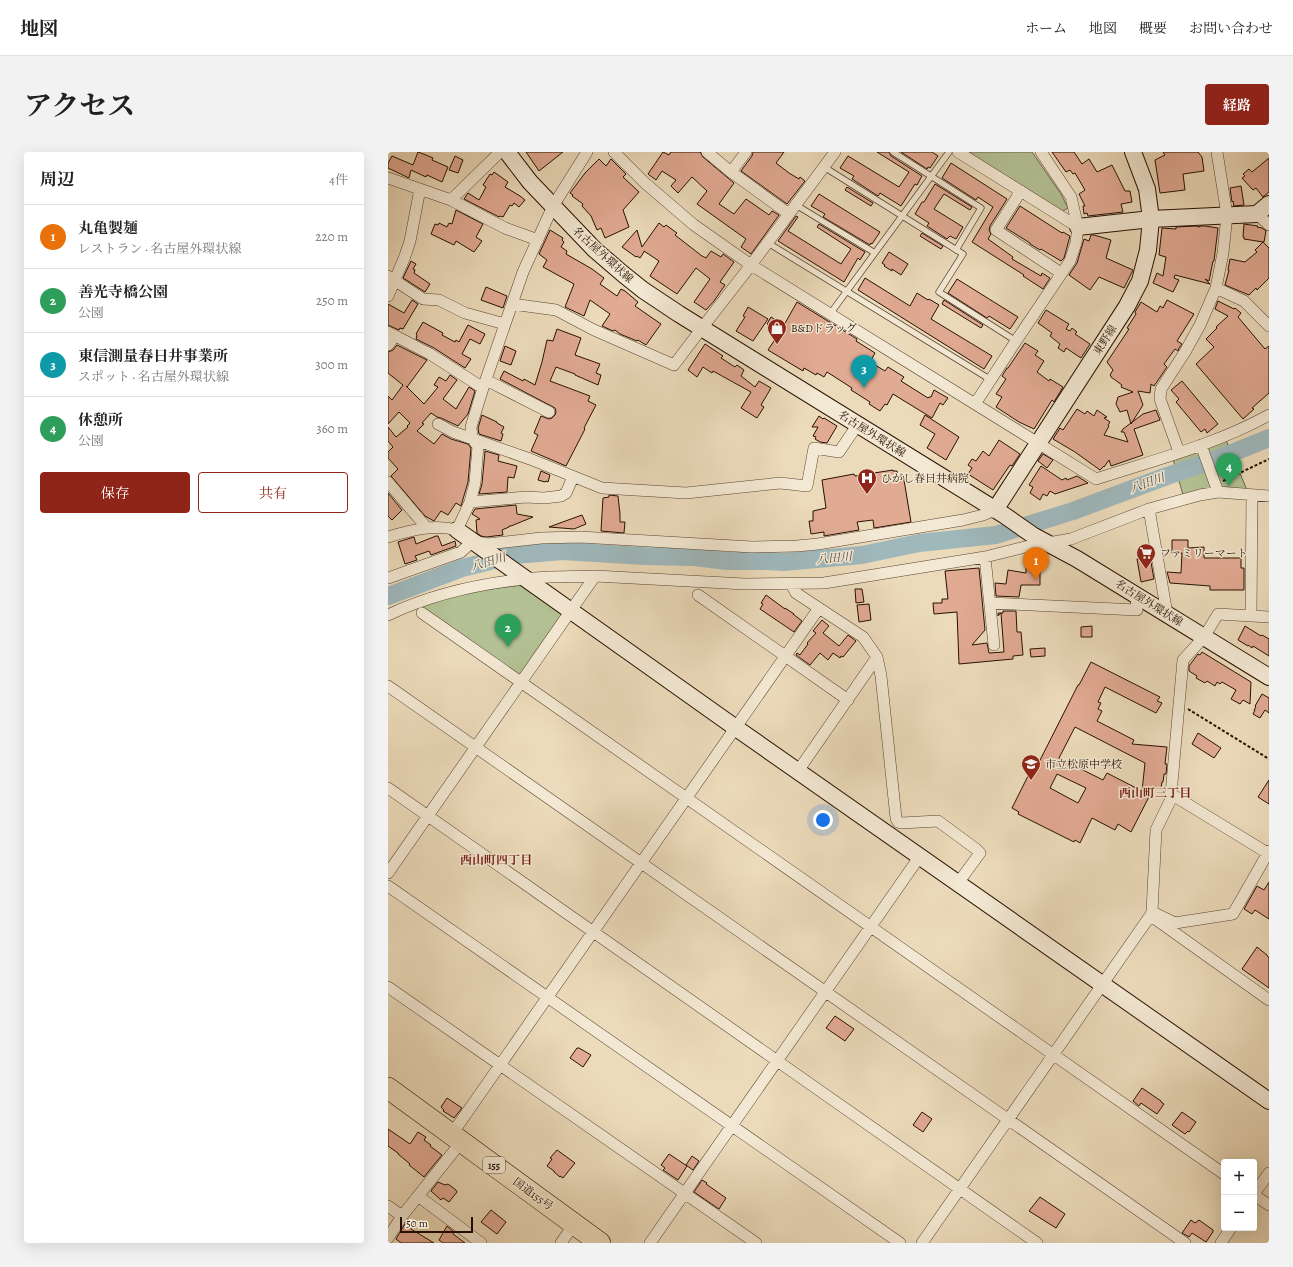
<!DOCTYPE html>
<html lang="ja">
<head>
<meta charset="utf-8">
<style>
	body { margin:0; font-family:Alegreya,"Noto Serif JP",serif; background:#f2f2f2; color:#202124 }
	.controls { position:absolute; right:12px; bottom:12px; display:grid; overflow:hidden; border-radius:4px; box-shadow:0 4px 16px #0002 }
	.controls button { width:36px; height:36px; display:grid; place-items:center; padding:0; border:0; border-bottom:1px solid #e0e0e0; background:#fff; color:#202124; font:20px sans-serif }
	.scale { position:absolute; left:12px; bottom:10px; width:73px; box-sizing:border-box; padding-left:4px; border:2px solid #271001; border-top:0; font-size:11px; line-height:14px; white-space:nowrap; color:#271001; -webkit-text-stroke:3px #f3e8d3; paint-order:stroke }
	.you { position:absolute; left:435px; top:668px; width:14px; height:14px; margin:-10px; border:3px solid #fff; border-radius:50%; background:#1a73e8; box-shadow:0 0 0 6px #1a73e833 }
	.badge { display:grid; place-items:center; width:26px; height:26px; border-radius:50%; background:#8f2418; color:#fff; font-size:13px; font-weight:700 }
	.pin { position:absolute; translate:-50% -33px; filter:drop-shadow(0 1px 2px #0008) }
	.pin::after { content:''; position:absolute; top:21px; width:14px; height:12px; background:inherit; clip-path:polygon(0 0,100% 0,50% 100%) }
	.list { margin:0; padding:0; list-style:none }
	h2 { display:flex; justify-content:space-between; align-items:center; height:52px; margin:0; padding:0 16px; font-size:17px }
	h2 small { font-size:13px; font-weight:400; color:#757577 }
	.list li { display:grid; grid-template-columns:26px 1fr auto; gap:12px; align-items:center; box-sizing:border-box; height:64px; padding:0 16px; border-top:1px solid #e0e0e0 }
	.list b { display:block; font-size:15px; white-space:nowrap }
	.list p { margin:0; font-size:13px; white-space:nowrap; color:#757577 }
	.list em { font-size:13px; font-style:normal; color:#757577 }
	.actions { display:flex; gap:8px; padding:12px 16px }
	.actions a { flex:1; padding:9px 0; border:1px solid #8f2418; border-radius:4px; text-align:center; font-size:14px; color:#8f2418 }
	.actions .main { background:#8f2418; color:#fff }
	.map { position:relative; flex:none; width:881px; height:1091px; overflow:hidden; border-radius:4px }
	header { display:flex; align-items:center; gap:24px; box-sizing:border-box; height:56px; padding:0 20px; background:#fff; border-bottom:1px solid #e0e0e0 }
	header strong { font-size:19px }
	nav { display:flex; gap:22px; margin-inline-start:auto; font-size:14px }
	.intro { display:flex; align-items:center; justify-content:space-between; box-sizing:border-box; height:96px; padding:0 24px }
	h1 { margin:0; font-size:28px }
	.button { padding:10px 18px; border-radius:4px; background:#8f2418; color:#fff; font-size:14px; font-weight:700 }
	main { display:flex; gap:24px; padding:0 24px }
	aside { flex:1; background:#fff; border-radius:4px; box-shadow:0 4px 16px #0002 }
	.map>svg:first-child { display:block }
	.green { fill:#b3c194; stroke:#6d684a }
	.lines { fill:none; stroke-linecap:round; stroke-linejoin:round }
	.river { stroke:#9fb8bc; stroke-width:18 }
	.building { fill:#e1aa93; stroke:#271001; fill-rule:evenodd }
	.lane-casing { stroke:#584330; stroke-width:7 }
	.street-casing { stroke:#584330; stroke-width:12 }
	.secondary-casing { stroke:#271001; stroke-width:18 }
	.highway-casing { stroke:#271001; stroke-width:22 }
	.path { stroke:#271001; stroke-width:2; stroke-dasharray:3 2; stroke-linecap:butt }
	.lane { stroke:#f3e8d3; stroke-width:5.5 }
	.street { stroke:#f3e8d3; stroke-width:11 }
	.secondary { stroke:#f3e8d3; stroke-width:16 }
	.highway { stroke:#ecdbbb; stroke-width:21 }
	.labels { text-anchor:middle; dominant-baseline:central; stroke-width:3; stroke-linejoin:round; paint-order:stroke }
	.shield { fill:#f3e8d3; stroke:#645140; stroke-width:1 }
	.shield-label { font-size:10px; font-weight:bold; fill:#271001 }
	.street-label { font-size:11px; fill:#271001; stroke:#f3e8d3 }
	.poi-label { font-size:11px; fill:#271001; stroke:#f3e8d3; text-anchor:start }
	.water-label { font-size:12px; font-style:italic; fill:#514b42; stroke:#f3e8d3 }
	.neighbourhood-label { font-size:12px; font-weight:bold; fill:#7a1f14; stroke:#f3e8d3 }
</style>
</head>
<body>
<header>
<strong>地図</strong>
<nav><a>ホーム</a><a>地図</a><a>概要</a><a>お問い合わせ</a></nav>
</header>
<div class="intro"><h1>アクセス</h1><a class="button">経路</a></div>
<main>
<aside>
<h2>周辺<small>4件</small></h2>
<ul class="list">
<li><span class="badge" style="background:#e8710a">1</span><div><b>丸亀製麺</b><p>レストラン · 名古屋外環状線</p></div><em>220 m</em></li>
<li><span class="badge" style="background:#2e9e5b">2</span><div><b>善光寺橋公園</b><p>公園</p></div><em>250 m</em></li>
<li><span class="badge" style="background:#0f9aa8">3</span><div><b>東信測量春日井事業所</b><p>スポット · 名古屋外環状線</p></div><em>300 m</em></li>
<li><span class="badge" style="background:#2e9e5b">4</span><div><b>休憩所</b><p>公園</p></div><em>360 m</em></li>
</ul>
<div class="actions"><a class="main">保存</a><a>共有</a></div>
</aside>
<div class="map">
<svg width="881" height="1091" viewBox="0 0 881 1091">
	<rect width="100%" height="100%" fill="#ecdbbb"/>
	<filter id="stains"><feTurbulence type="fractalNoise" baseFrequency=".005" numOctaves="4"/><feColorMatrix values="0 0 0 0 .2 0 0 0 0 .09 0 0 0 0 .02 0 0 0 .5 -.17"/></filter>
	<radialGradient id="worn" r=".72"><stop offset=".6" stop-color="#630" stop-opacity="0"/><stop offset="1" stop-color="#630" stop-opacity=".3"/></radialGradient>
	<path class="green" d="M579 0H644L673 42 680 56 675 59Z
		M838 288 859 338 795 343 785 307Z
		M135 433 173 460 174 465 131 526 29 455C63 441 100 437 135 433Z"/>
	<g class="lines">
		<path class="river" d="M0 444 74 416 99 410 115 404 175 399 256 404 307 405 339 409H379L395 410 474 403 531 391 608 383 685 359 779 324 824 309 881 286"/>
	</g>
	<path class="building" d="M30 0 38 3 45 6 44 8 60 15 54 30 39 23 38 25 23 18 21 26 0 16V11L4 4 25 13Z
		M138 0H175L151 19Z
		M275 0 281 3 283 0H312L315 5 346 31 331 52 346 62 358 47 381 63 384 59 391 63 363 102 353 95 358 87 309 52 319 39 304 25 290 41 283 34 288 28 274 19 268 28 260 22Z
		M365 0H396L388 11 401 21 411 27 412 25 417 29 399 52 353 19 364 4Z
		M489 0H501L503 4 534 24 529 33 527 32 513 54 492 41 490 44 464 27 466 24 452 16 460 4 511 35 521 20Z
		M513 0H544L550 4 542 16 540 15 539 17Z
		M664 0H686L694 12 701 7 709 20 724 13 737 39H742L744 50 733 52 735 60 700 64 699 61 696 62 695 54H697L691 42 697 38 687 21 685 22 682 18 678 20Z
		M775 0H810L814 5 816 19 795 22 797 38 772 41 767 8 777 3Z
		M67 4 75 8 70 21 61 18Z
		M881 6V40L875 45 868 36 865 38 854 26 857 24 855 22 861 17 864 20Z
		M211 7 218 14 223 7 238 22 235 25 251 40 235 58 241 75 217 86 213 76 209 78 203 64 194 54 195 52 184 44 185 43 182 41 197 21Z
		M563 11 619 47 602 74 601 78 603 82 600 87 625 105 624 107 653 124 654 121 662 126 655 137 635 124 636 123 584 90 605 55 590 45 588 48 554 26Z
		M106 20 120 30 117 35 132 44 137 48 131 55 126 51 124 54 122 53 115 65 112 64 111 65 76 47 80 41 91 48 98 35 95 33 102 22 104 23Z
		M547 32 584 55 582 58 556 42 546 57 575 75 568 87 562 84 559 87 539 74 541 71 527 62 534 50H536Z
		M853 34 856 53 846 54 845 49 844 50 842 36Z
		M459 35 485 51 483 54 457 38Z
		M431 42 492 80 484 92 483 91 482 93 435 65 437 62 423 54Z
		M632 54 674 81 675 80 682 84 676 106 673 109 653 97 652 98 642 92V91L618 76Z
		M68 58 95 72 88 85 94 89 86 100 68 89 66 93 43 82 47 72 50 73 51 71 59 75 61 71 64 72Z
		M408 64 410 65 400 79 453 112 463 97 429 75 431 72 477 100 472 108 470 106 456 130 390 89Z
		M271 71 276 75 278 73 289 81 287 83 314 104 318 106 323 99 333 105 335 102 346 110 332 130 337 133 326 149 318 158 306 150 322 127 308 116 289 142 262 124 271 109 256 99V100L252 106 249 104 248 105 234 95 249 78 254 95Z
		M856 72 870 74 869 75 874 76 878 79 876 90H875L881 96V126L869 138 868 136 861 143 837 133 841 118H840L842 107 857 110 869 100 867 98 875 90 856 87V85H855Z
		M808 74 812 75V74H817L830 76 826 109H825L821 129 817 127 822 132 787 123 786 126 791 128 785 140 765 131 769 121 775 124 778 105 771 103 774 76 788 77V75Z
		M162 78 175 86 174 88 176 90 173 95 179 99 178 102 204 117 216 126 212 132 229 144 233 137 237 139 250 150 247 154 273 172 258 193 250 188 249 189 232 182 227 178 225 179 214 174 222 162 202 148 196 164 177 155 186 132 155 115 159 108 151 102Z
		M534 81 555 94 553 97 532 84Z
		M703 83H706L723 88 718 106 745 118 736 136 711 125 702 138 681 123 689 111 696 87 701 89Z
		M501 100 520 112 513 123 504 117V119L496 114 497 113 494 111Z
		M23 109 28 112 25 117 27 118 26 121 42 132 37 140 15 126Z
		M477 126 522 154 529 141 540 148 541 147 551 153 543 167 604 204 596 217 470 138Z
		M569 127 630 165 622 177 601 164 599 166 560 141Z
		M98 135 119 144 115 156 93 148Z
		M24 148 30 152 15 177 12 176 11 178 0 173V152L16 161Z
		M556 148 595 173 593 176 554 152Z
		M779 148 806 162 789 189 794 192 791 196 790 199 787 197 776 212 779 215 766 234 763 232 762 241 750 239 755 253 743 272 739 258 732 260 728 252 730 245 745 240 733 235 734 233 723 225V224L722 223 725 218 719 210 741 177 739 176 748 162 747 160 753 150 769 160 772 154 775 156Z
		M830 149 846 157 847 156 853 161 850 165 877 197 881 194V241L864 256 866 257 855 267 808 212 826 195 818 187 829 176 828 175 840 164 827 157Z
		M409 150 469 187 468 189 487 201 482 210 497 219 500 215 516 225 513 229 540 246 541 245H543L546 238 560 246 555 253 552 251 544 266 505 242 499 253 497 252 492 259 481 252 482 250 463 238 464 236 439 220 436 225 429 221 428 223 416 216 415 219 380 198 392 180 379 172 383 165 396 173Z
		M360 155 380 167 365 189 348 179 357 165 355 164Z
		M658 158 681 172 678 177 682 179 684 176 689 180 687 182 702 192 693 206 678 196 676 200 670 196 672 192 662 184 664 181 650 171Z
		M35 170 55 181 54 183 67 190 68 188 71 190 80 173 97 182 92 192 82 187 74 202 83 207 77 216 46 196 28 187 29 183 28 182Z
		M169 177 193 186 187 203 212 212 208 221 213 223 210 233 187 223V222L168 215 162 229 202 244 200 249 208 253 196 276 197 277 195 281 178 314 143 299 150 283 146 281 153 264 161 267 164 266 167 263 168 260 167 256 112 227 116 219 135 229 136 227 147 233 154 210 159 188 165 189Z
		M637 191 650 199 647 203 656 209 649 220 661 229 662 227 675 235 666 250 664 248 646 277 631 270 608 255 614 245 608 242 618 227 614 224 619 216H620Z
		M317 192 335 204 333 206 347 215 349 213 356 218 353 224 367 235 371 229 383 236 373 253 376 255 369 266 353 256 363 240 325 219 324 221 315 215 309 225 300 218Z
		M9 193 39 208 19 235 18 234 36 252 50 235 46 233 51 225 58 229 62 223 69 228 55 247 68 257 81 235 87 239 80 262 70 274 53 266 49 265 43 261 34 271 36 272 29 279 46 292 54 282 63 287 80 292 83 296 80 330 73 354 68 351 60 363 53 359 46 369 37 364 3 324 10 317 0 306V300L5 295 0 289V275L8 285 20 275 19 274 22 271 11 260 0 272V244L4 248 15 233 0 221V200L5 198Z
		M117 194 128 199 123 213 112 209Z
		M794 229 830 272 819 281 817 277 813 280 788 250 791 247 783 238Z
		M689 257 697 262 699 259 706 264 709 258 719 265 716 266 722 270 720 273 721 274 716 283 740 290 736 280H733L735 277 755 262 768 258 772 268 746 277 755 303 723 314 721 308 716 315V314L712 318 687 300 665 287 672 276 675 278Z
		M94 263 109 270V271L116 275 113 281 115 282 113 289 91 282 90 276Z
		M537 263 571 285 558 308 539 296 547 282 532 273Z
		M431 264 435 267 436 266 449 274 439 291 432 290 427 287 428 285 425 284 430 275H424Z
		M611 288 632 302 624 314 622 313 605 338 580 322 584 316 580 313 584 307 588 309 595 299 601 304Z
		M97 299 111 303 110 309 129 314 126 326 120 325 119 340 91 342 94 332Z
		M655 302 665 308 659 316 650 309Z
		M653 314 674 328 678 326 679 328 689 324 700 331 667 342 662 339 659 344 655 342 652 348 642 341 645 335 641 333Z
		M505 318V319H509L510 323 515 322 523 370 486 376 485 368 469 370 471 378 436 384V380L423 382 421 369H425V359L438 356 434 328 466 322 467 324Z
		M153 319 162 323 160 330 158 329 157 330 150 328Z
		M0 341 14 358 4 368 0 364Z
		M221 343 230 344 232 362V370H237L236 381 213 379 215 346 221 345Z
		M128 353 129 362 145 365 123 374H121V375L114 378 115 383 98 385 93 384 89 381 88 368 92 367 84 362 87 357Z
		M194 363 198 372 186 377 161 375Z
		M48 384H50L54 394 67 389 68 394 43 403 41 399 27 404 29 408 17 412 10 390 26 385 28 392Z
		M784 388H800V396L816 395V406H853V416H856V438H822V434L782 431 779 420 793 421 794 401H784Z
		M762 405 766 427 753 430 749 407Z
		M638 408H652V433H633L631 445 608 444 607 431 618 432 620 418 638 421Z
		M591 416 597 478 584 493 599 491 601 501 616 500 613 461 610 464V461H615V459H628L629 480H633L635 503 625 504V507L571 512 569 460 546 462 545 451H554V447H560L557 419Z
		M467 437H474L476 450 468 451Z
		M378 443 397 457V456L406 462H405L414 469 406 480 372 457 375 452 373 451Z
		M481 452 483 468 471 470 469 453Z
		M434 468 441 474 435 481 451 494 460 483 468 489 455 505 453 504 452 506 445 501 440 508 432 501 422 513 408 503 409 501 412 503 420 492 419 491 428 481 425 479Z
		M704 474V485H693V475Z
		M857 474 873 484 874 483 881 487V504L865 494 864 496 860 493V494L850 488Z
		M657 496V504L643 505 642 497Z
		M814 500 863 530 862 552 855 548 852 552 843 547 848 538 834 530 832 532 829 530 827 534 819 529 817 531 808 526 809 524 801 519V514L810 502 812 503Z
		M703 510 772 545 769 549 774 551 768 561 717 535 710 550 713 551 710 557 714 559 709 569 746 588 744 592 779 595 777 612H779L778 622H776L775 630H774L773 636 766 635 743 680 730 672 727 678 704 666 692 691 687 688 686 690 630 662 631 660 624 656 641 622 644 624 690 533H691ZM687 575 757 611 754 639 719 621 715 628 671 606ZM669 622 698 636 690 651 662 636Z
		M874 542 881 546V561L877 558 872 566 865 562 867 558H866L868 555 867 554Z
		M810 581 833 596 826 606 804 592Z
		M881 628V652L870 645Z
		M881 730V767L867 758 864 762 856 757 869 734 876 738Z
		M869 795 879 803 881 806V836L854 817Z
		M447 864 466 877 457 889 438 876Z
		M189 896H191L203 903 195 915 182 906Z
		M754 936 773 949V950L776 952 769 962 753 951 751 954 745 949Z
		M59 946 74 956 66 966 55 959 56 958 53 955Z
		M534 960 544 967 535 980 525 973Z
		M794 960 808 970 801 980 800 979 797 982 784 973Z
		M0 977 22 992 30 980 38 985 36 988 43 993 42 994 54 1003 36 1025 21 1013 22 1012 10 1002V1001L0 994Z
		M169 998 187 1011 175 1026 172 1024V1025L166 1020V1019L159 1014 164 1007 162 1006Z
		M281 1002 299 1014 290 1028 275 1018 277 1016 273 1013Z
		M304 1004 311 1009 305 1018 298 1013Z
		M314 1028 319 1031 318 1032 338 1046 331 1057 306 1040Z
		M50 1030 57 1033 60 1032 68 1038 69 1040 61 1050 55 1046 53 1048 43 1039Z
		M652 1045 677 1062 668 1076 641 1059Z
		M103 1058 118 1070 109 1082 93 1070Z
		M20 1067 26 1072 23 1077 46 1091H13L8 1087Z
		M803 1068 807 1071 811 1068 825 1078V1080L818 1090 804 1081 801 1085 794 1081Z
		M59 1074 66 1080 65 1082 77 1091H55L51 1088Z"/>
	<g class="lines">
		<g class="lane-casing">
			<path id="lane" d="M505 0 593 56 568 98
				M436 15 575 102 551 140 628 189
				M408 53 487 101
				M380 91 603 228
				M442 162 561 0"/>
		</g>
		<g class="street-casing">
			<path id="street" d="M226 0 257 31 306 73 363 113 708 327C766 308 827 293 881 263
				M319 0 343 20 401 62
				M570 0 690 75
				M343 20 358 0
				M0 26 63 48 117 76 150 88
				M633 39 608 78 673 121
				M63 48 112 0
				M869 62 881 73
				M0 124 35 147 51 148 77 161 117 172
				M828 136 856 149 881 174
				M0 144 17 104 22 89 32 37
				M124 152 168 158 206 178 286 213 314 176 363 113 447 0
				M0 180 42 202 95 236
				M0 193 7 184
				M98 228 161 260
				M587 252 628 189 682 109 688 91 690 75 683 45 653 0
				M50 272 65 280 142 307 214 336 298 341 392 331 419 334 426 296 451 300 470 272
				M813 293 830 340
				M791 300 772 247 773 237 797 200 812 173 828 136 835 101 839 63 829 0
				M0 330 38 375
				M82 350 138 345 156 346 173 344 178 341 185 325
				M761 357 779 462
				M0 385C23 378 46 372 69 378L82 350 87 331 90 294 84 287 83 275 95 236 135 120 165 54 199 0
				M597 405 606 493
				M0 426 73 400 85 389 99 392 153 386 192 385 364 395 409 394 430 392 575 368 595 363 607 358
				M403 432 408 441 475 485 489 505 493 524 508 666 510 670 513 671 550 669 588 697 592 701 570 731
				M310 443 460 548
				M602 451 749 458 748 443
				M34 461 836 1022
				M0 463C42 443 90 432 137 427 160 424 184 425 207 424
				M863 464 864 343
				M0 534 797 1091
				M410 619 489 505
				M0 636 649 1091
				M783 642 881 702
				M0 721 207 424 357 432 436 431 597 405 637 395 683 387 761 357 812 343 830 340 881 344
				M0 734 512 1091
				M764 760 787 771 845 762 881 699
				M766 766 881 848
				M0 835 368 1091
				M64 982 431 456
				M866 1042 881 1021
				M866 1043 881 1053
				M30 1044 93 1091
				M0 1054 14 1064
				M0 1086 14 1064 74 989
				M173 1091 186 1072
				M262 1091 532 704
				M534 1091 762 764 764 760 768 678 782 649 783 642 795 508 816 485 830 462 881 465
				M833 1091 843 1076"/>
		</g>
		<g class="secondary-casing">
			<path id="secondary" d="M119 0 142 30 207 98 235 122 255 138 291 162 616 363 646 384 689 407 881 525
				M690 75 763 67 869 62 881 52
				M607 358 739 154 752 129 760 98 763 67 759 37 745 0
				M69 378 348 576 881 949"/>
		</g>
		<g class="highway-casing">
			<path id="highway" d="M0 936 212 1091"/>
		</g>
		<path class="path" d="M835 329 881 307
			M800 557 881 607"/>
		<use href="#lane" class="lane"/>
		<use href="#street" class="street"/>
		<use href="#secondary" class="secondary"/>
		<use href="#highway" class="highway"/>
	</g>
	<defs>
		<g id="shop-pin" transform="scale(1)"><path d="M0 17L-7.5 6A9.5 9.5 0 1 1 7.5 6Z" fill="#8f2418" stroke="#f3e8d3"/><path d="M-5-2.5h2.3a2.7 3.5 0 0 1 5.4 0H5L5.5 6h-11ZM-1.5-2.5h3a1.5 2.3 0 0 0-3 0Z" fill="#fff"/></g>
		<g id="hospital-pin" transform="scale(1)"><path d="M0 17L-7.5 6A9.5 9.5 0 1 1 7.5 6Z" fill="#8f2418" stroke="#f3e8d3"/><path d="M-5-5h3v3.5h4V-5h3V5h-3V1.5h-4V5h-3Z" fill="#fff"/></g>
		<g id="supermarket-pin" transform="scale(1)"><path d="M0 17L-7.5 6A9.5 9.5 0 1 1 7.5 6Z" fill="#8f2418" stroke="#f3e8d3"/><path d="M-6-5.5h2.5l.6 2H6L4.5 2H-2.5L-4.4-4H-6ZM-1.5 3.2a1.3 1.3 0 1 0 .1 0ZM3 3.2a1.3 1.3 0 1 0 .1 0Z" fill="#fff"/></g>
		<g id="school-pin" transform="scale(1)"><path d="M0 17L-7.5 6A9.5 9.5 0 1 1 7.5 6Z" fill="#8f2418" stroke="#f3e8d3"/><path d="M0-5L7-2L0 1L-7-2ZM-4 1L0 2.5L4 1V4Q0 6-4 4Z" fill="#fff"/></g>
	</defs>
	<g fill-rule="evenodd">
		<use href="#shop-pin" x="389" y="176"/>
		<use href="#hospital-pin" x="479" y="326"/>
		<use href="#supermarket-pin" x="758" y="401"/>
		<use href="#school-pin" x="643" y="612"/>
	</g>
	<g class="labels">
		<rect class="shield" x="95" y="1005" width="22" height="16" rx="3"/>
		<g class="shield-label">
			<text x="106" y="1013">155</text>
		</g>
		<g class="street-label">
			<text transform="translate(215 103) rotate(42)">名古屋外環状線</text>
			<text transform="translate(717 188) rotate(-57)">東野線</text>
			<text transform="translate(484 282) rotate(32)">名古屋外環状線</text>
			<text transform="translate(761 451) rotate(32)">名古屋外環状線</text>
			<text transform="translate(145 1042) rotate(36)">国道155号</text>
		</g>
		<g class="poi-label">
			<text x="403" y="176">B&amp;Dドラッグ</text>
			<text x="493" y="326">ひがし春日井病院</text>
			<text x="772" y="401">ファミリーマート</text>
			<text x="657" y="612">市立松原中学校</text>
		</g>
		<g class="water-label">
			<text transform="translate(759 331) rotate(-20)">八田川</text>
			<text transform="translate(446 406) rotate(-5)">八田川</text>
			<text transform="translate(100 410) rotate(-17)">八田川</text>
		</g>
		<g class="neighbourhood-label">
			<text x="767" y="641">西山町三丁目</text>
			<text x="108" y="708">西山町四丁目</text>
		</g>
	</g>
	<rect width="100%" height="100%" filter="url(#stains)"/>
	<rect width="100%" height="100%" fill="url(#worn)"/>
</svg>
<div class="controls">
<button>+</button>
<button>−</button>
</div>
<div class="scale">50 m</div>
<div class="you"></div>
<div class="pin badge" style="left:648px;top:428px;background:#e8710a">1</div>
<div class="pin badge" style="left:120px;top:495px;background:#2e9e5b">2</div>
<div class="pin badge" style="left:476px;top:236px;background:#0f9aa8">3</div>
<div class="pin badge" style="left:841px;top:334px;background:#2e9e5b">4</div>
</div>
</main>
</body>
</html>
